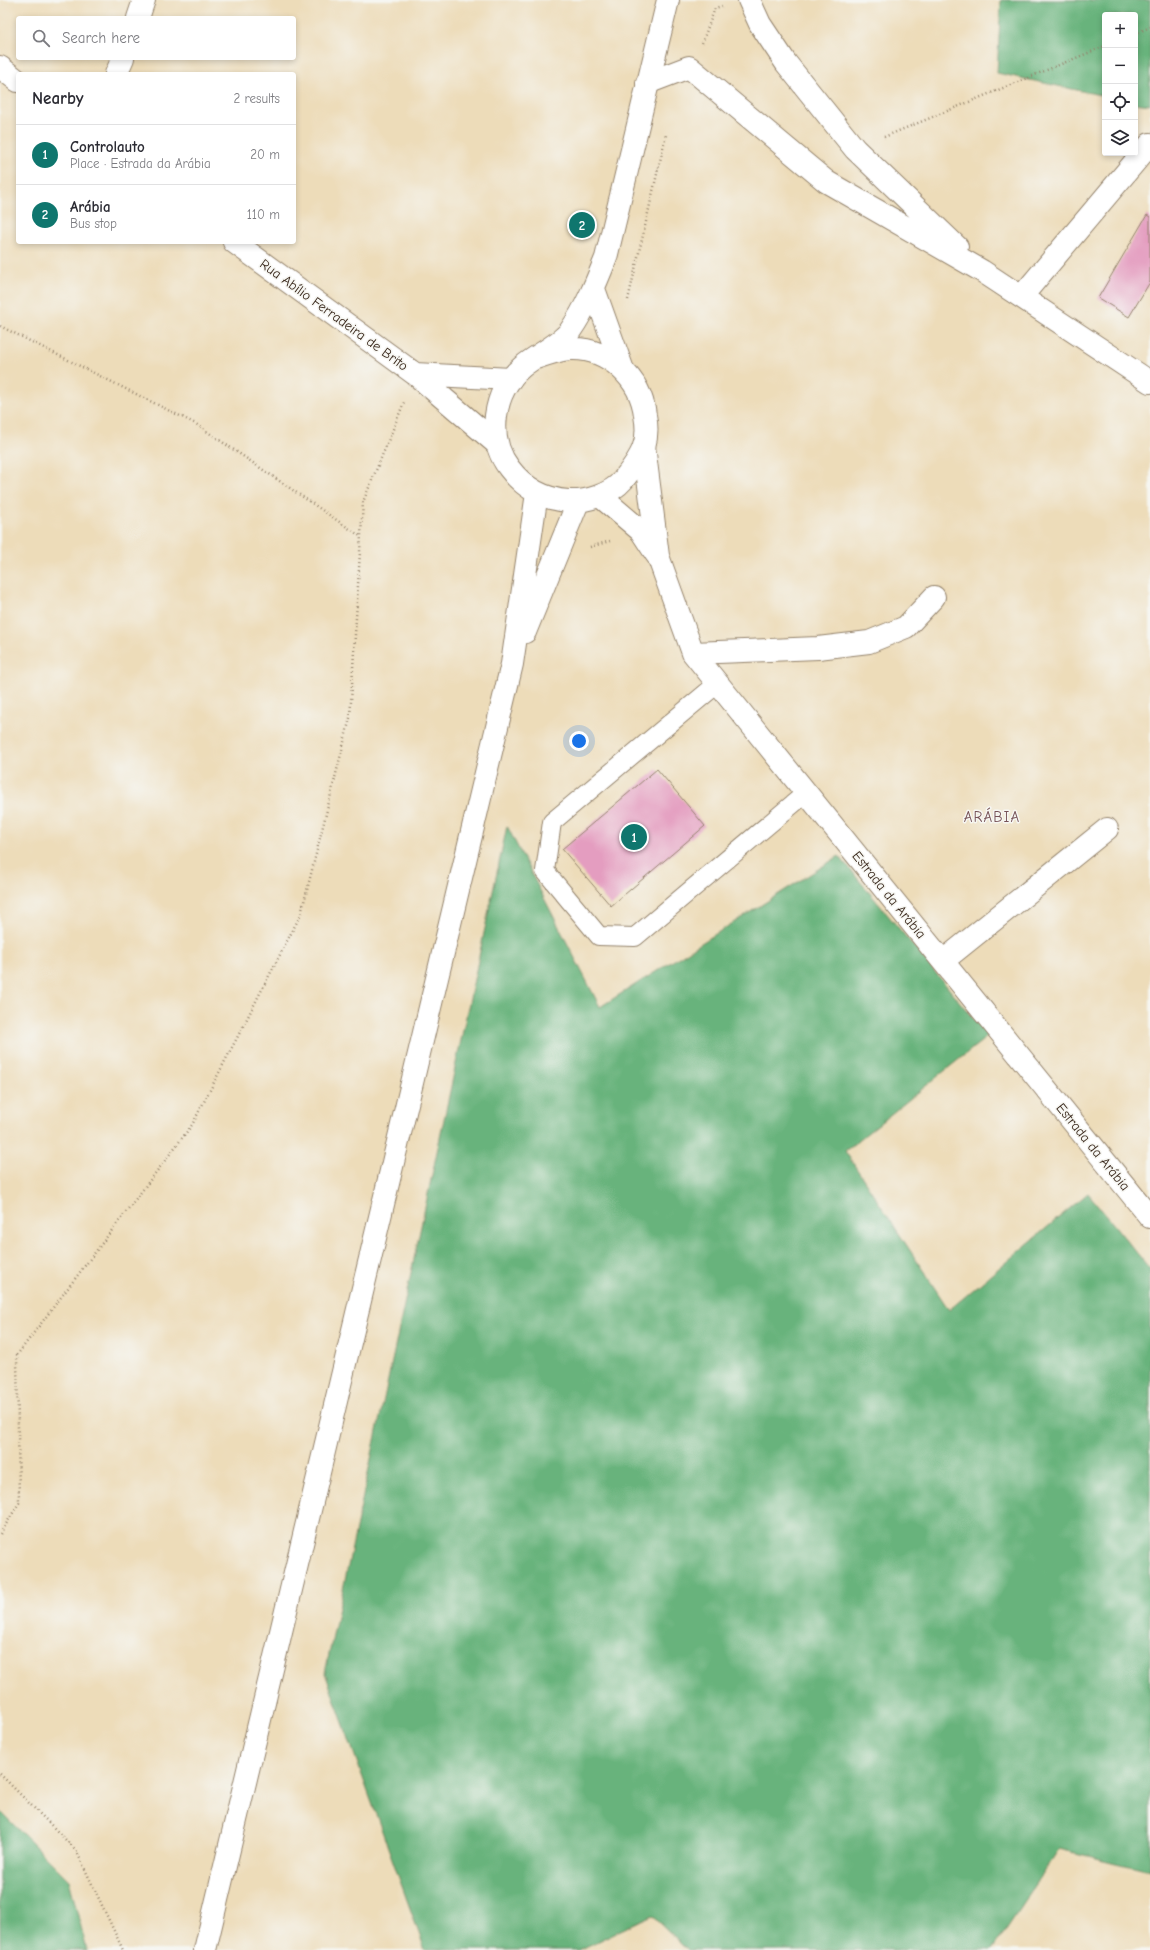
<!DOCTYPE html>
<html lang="en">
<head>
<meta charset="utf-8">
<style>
	body { margin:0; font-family:"Comic Neue",sans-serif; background:#f7f7f7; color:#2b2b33 }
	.controls { position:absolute; right:12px; top:12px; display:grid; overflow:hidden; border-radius:4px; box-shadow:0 2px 6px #0003 }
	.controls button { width:36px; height:36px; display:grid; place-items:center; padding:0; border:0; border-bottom:1px solid #e1e1e2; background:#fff; color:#2b2b33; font:20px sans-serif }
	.you { position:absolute; left:579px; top:741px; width:14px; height:14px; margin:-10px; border:3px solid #fff; border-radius:50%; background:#1a73e8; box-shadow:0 0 0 6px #1a73e833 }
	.badge { display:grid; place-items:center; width:26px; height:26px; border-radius:50%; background:#0f766e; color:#fff; font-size:13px; font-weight:700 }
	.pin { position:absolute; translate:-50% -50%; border:2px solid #fff; box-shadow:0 1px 4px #0006 }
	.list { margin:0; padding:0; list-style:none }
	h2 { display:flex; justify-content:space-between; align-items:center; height:52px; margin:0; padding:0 16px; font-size:17px }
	h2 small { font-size:13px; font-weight:400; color:#7c7c81 }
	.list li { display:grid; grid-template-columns:26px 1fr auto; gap:12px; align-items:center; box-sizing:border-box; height:60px; padding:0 16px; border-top:1px solid #e1e1e2 }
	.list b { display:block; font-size:15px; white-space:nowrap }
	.list p { margin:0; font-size:13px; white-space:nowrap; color:#7c7c81 }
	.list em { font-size:13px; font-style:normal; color:#7c7c81 }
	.icon { flex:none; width:22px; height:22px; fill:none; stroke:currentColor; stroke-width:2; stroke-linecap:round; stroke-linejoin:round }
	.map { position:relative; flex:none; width:1150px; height:1950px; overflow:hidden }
	.search { position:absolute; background:#fff; box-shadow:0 2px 6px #0003; left:16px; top:16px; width:280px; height:44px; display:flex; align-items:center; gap:10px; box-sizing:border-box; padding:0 14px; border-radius:4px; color:#7c7c81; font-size:15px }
	.panel { position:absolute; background:#fff; box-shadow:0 2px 6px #0003; left:16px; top:72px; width:280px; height:172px; border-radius:4px }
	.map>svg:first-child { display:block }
	.forest { fill:#68b37b; stroke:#526e4c }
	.building { fill:#e49dc0 }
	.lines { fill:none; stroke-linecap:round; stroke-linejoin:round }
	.lane-casing { stroke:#94836c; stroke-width:20 }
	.street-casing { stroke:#94836c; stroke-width:24 }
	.secondary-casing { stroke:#94836c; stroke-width:24 }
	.path { stroke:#94836c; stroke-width:2.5; stroke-dasharray:1 3; stroke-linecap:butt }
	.lane { stroke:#fff; stroke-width:18 }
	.street { stroke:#fff; stroke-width:22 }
	.secondary { stroke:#fff; stroke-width:22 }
	.labels { text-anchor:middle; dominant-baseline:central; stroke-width:3; stroke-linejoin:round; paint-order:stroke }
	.street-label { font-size:14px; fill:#3b2a1e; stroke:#f6f6f2 }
	.neighbourhood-label { font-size:15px; letter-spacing:1px; fill:#765257; stroke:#f6f6f2 }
</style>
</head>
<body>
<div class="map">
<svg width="1150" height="1950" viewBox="0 0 1150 1950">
	<rect width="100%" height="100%" fill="#f6f6f2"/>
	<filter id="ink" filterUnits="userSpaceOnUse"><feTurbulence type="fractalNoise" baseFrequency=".025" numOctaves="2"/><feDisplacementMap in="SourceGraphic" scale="8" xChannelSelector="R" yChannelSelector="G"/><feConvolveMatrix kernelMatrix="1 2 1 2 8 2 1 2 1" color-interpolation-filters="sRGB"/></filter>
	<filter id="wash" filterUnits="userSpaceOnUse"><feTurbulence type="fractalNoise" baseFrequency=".012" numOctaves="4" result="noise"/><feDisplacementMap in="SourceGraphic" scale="16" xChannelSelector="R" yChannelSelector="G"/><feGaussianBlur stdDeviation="0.9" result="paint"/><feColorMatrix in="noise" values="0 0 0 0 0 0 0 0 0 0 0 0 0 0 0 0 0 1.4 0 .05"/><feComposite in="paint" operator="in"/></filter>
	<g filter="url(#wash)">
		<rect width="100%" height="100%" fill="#eddcb9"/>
		<path class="forest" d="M1001 0H1150V105L1135 103V15H1105V96L997 73Z
			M507 826 600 1007 839 856 988 1036 845 1151 949 1310 1088 1193 1150 1269V1871L1059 1849 992 1950H688L652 1915 579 1950H425L325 1673Z
			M0 1811 69 1880 87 1950H0Z"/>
		<g id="blocks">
			<path class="building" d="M1147 215 1150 217V282L1129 317 1098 298Z
				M657 769 705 826 611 906 562 849Z"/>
		</g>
	</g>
	<g filter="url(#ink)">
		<use href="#blocks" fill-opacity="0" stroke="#94836c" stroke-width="1"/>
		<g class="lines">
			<g class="lane-casing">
				<path id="lane" d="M717 684 552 822 545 871 599 936 635 937 806 793"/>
			</g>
			<g class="street-casing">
				<path id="street" d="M749 0 760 24 786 63 855 149 957 247
					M138 18 144 0
					M0 67 18 81
					M116 74 123 58
					M647 83 689 67 827 182 982 271 1150 382
					M234 242 415 374 497 444
					M1022 296 1150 144
					M415 374 511 379
					M644 446 658 556 693 653 1150 1217
					M600 496 641 531 656 554
					M693 653 818 648 869 642 906 627 934 597
					M943 961 1107 829"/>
			</g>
			<g class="secondary-casing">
				<path id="secondary" d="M594 289 623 370
					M536 358C547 354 558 350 570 349 608 347 641 379 645 415 647 425 647 437 644 447 639 460 631 470 623 480 610 495 586 502 568 501 543 499 524 488 509 468 486 438 493 392 522 367 535 356 560 344 570 331 586 308 596 283 606 258L668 0
					M525 632 578 502
					M205 1950 512 664 537 493"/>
			</g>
			<path class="path" d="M1135 34 1150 27
				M702 43 715 8 722 6
				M884 137 1105 46
				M628 300 666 135
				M0 326 196 424 360 536
				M590 547 610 541
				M0 1534 19 1503 17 1355 192 1125 301 914 350 718 363 502 405 400
				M0 1774 76 1850 123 1950"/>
			<use href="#lane" class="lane"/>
			<use href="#street" class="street"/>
			<use href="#secondary" class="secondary"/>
		</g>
	</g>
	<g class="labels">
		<g class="street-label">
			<text transform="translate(334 315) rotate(36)">Rua Abílio Ferradeira de Brito</text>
			<text transform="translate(889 895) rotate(51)">Estrada da Arábia</text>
			<text transform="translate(1093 1147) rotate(51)">Estrada da Arábia</text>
		</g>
		<g class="neighbourhood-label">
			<text x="992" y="817">ARÁBIA</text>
		</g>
	</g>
</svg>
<div class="controls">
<button>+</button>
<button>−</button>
<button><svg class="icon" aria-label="locate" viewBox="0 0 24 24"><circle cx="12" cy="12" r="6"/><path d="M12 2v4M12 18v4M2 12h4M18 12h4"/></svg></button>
<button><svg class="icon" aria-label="layers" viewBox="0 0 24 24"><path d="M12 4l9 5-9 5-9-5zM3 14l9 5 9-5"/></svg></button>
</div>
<div class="you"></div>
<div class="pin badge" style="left:634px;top:837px">1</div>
<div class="pin badge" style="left:582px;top:225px">2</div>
<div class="search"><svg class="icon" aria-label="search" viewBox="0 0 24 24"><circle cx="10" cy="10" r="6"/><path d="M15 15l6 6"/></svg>Search here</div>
<section class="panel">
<h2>Nearby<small>2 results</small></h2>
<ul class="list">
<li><span class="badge">1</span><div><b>Controlauto</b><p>Place · Estrada da Arábia</p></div><em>20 m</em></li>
<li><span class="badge">2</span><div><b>Arábia</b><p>Bus stop</p></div><em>110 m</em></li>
</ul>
</section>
</div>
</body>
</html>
